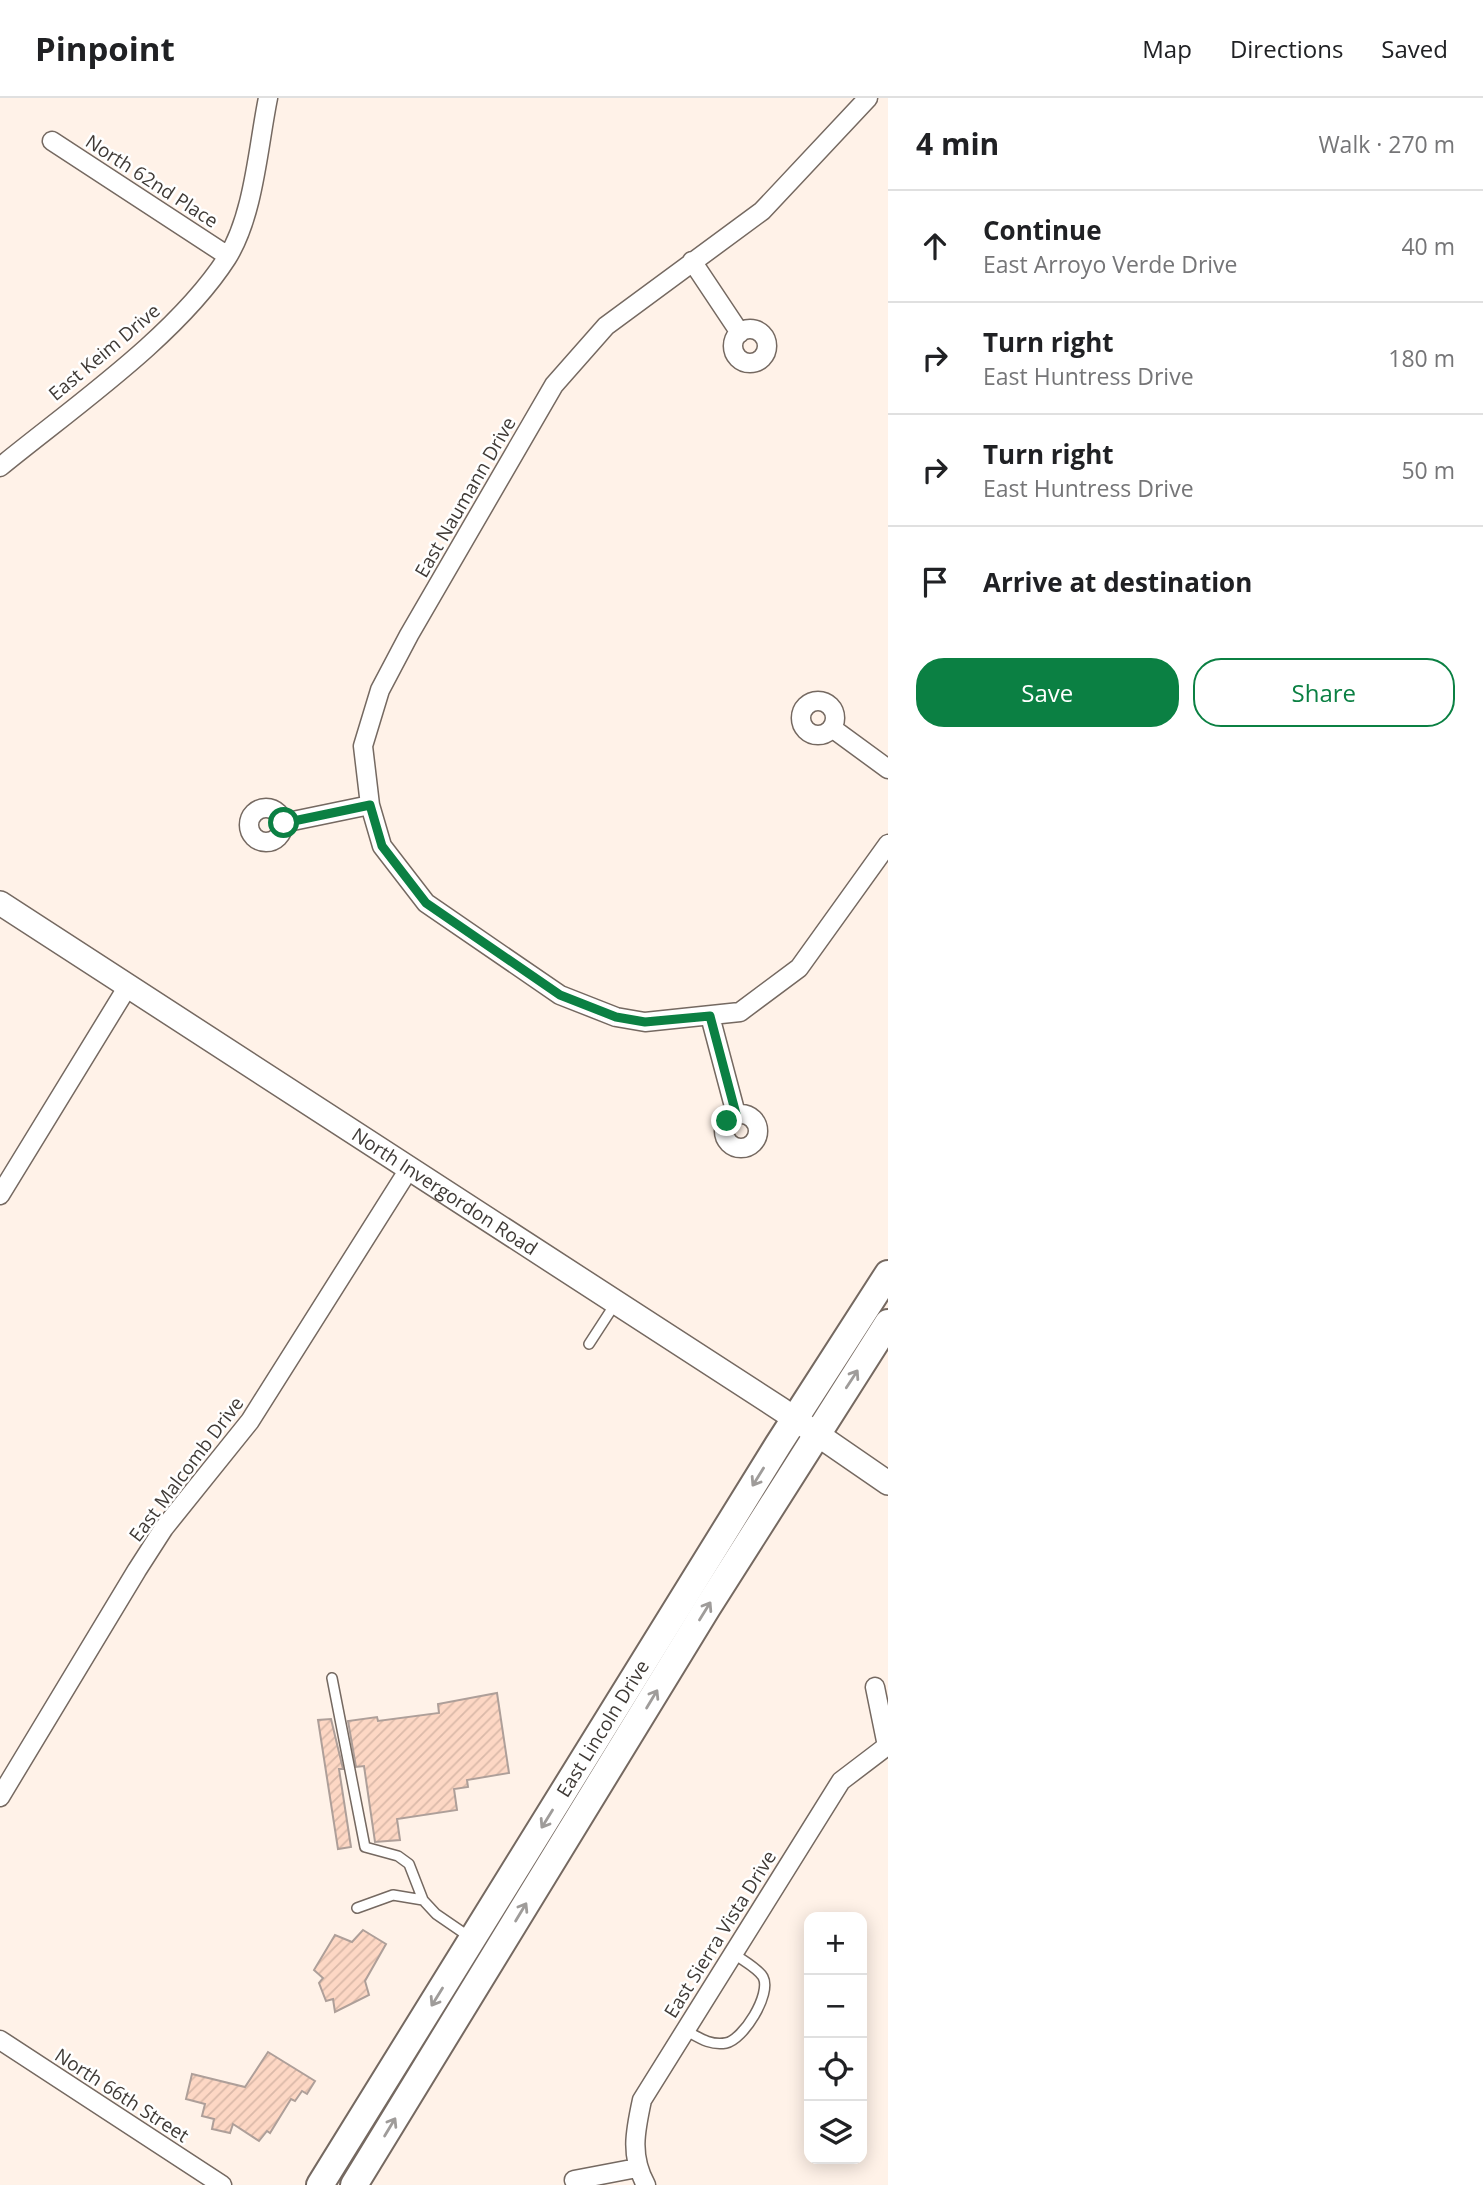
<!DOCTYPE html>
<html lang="en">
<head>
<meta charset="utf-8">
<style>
	body { margin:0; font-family:"Open Sans",sans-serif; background:#f2f2f2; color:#202124 }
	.controls { position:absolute; right:21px; bottom:21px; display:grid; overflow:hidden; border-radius:14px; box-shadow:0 4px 18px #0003 }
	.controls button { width:63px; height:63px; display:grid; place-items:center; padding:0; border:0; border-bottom:2px solid #e0e0e0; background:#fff; color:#202124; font:35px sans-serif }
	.stop { position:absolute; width:21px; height:21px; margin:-16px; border:5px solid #0b8043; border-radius:50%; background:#fff }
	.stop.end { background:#0b8043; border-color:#fff; box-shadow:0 2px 7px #0008 }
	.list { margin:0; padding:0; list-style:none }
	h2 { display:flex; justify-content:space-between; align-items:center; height:91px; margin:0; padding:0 28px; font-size:30px }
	h2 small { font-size:23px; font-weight:400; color:#757577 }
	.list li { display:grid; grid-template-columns:46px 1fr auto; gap:21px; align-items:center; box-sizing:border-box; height:112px; padding:0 28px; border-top:2px solid #e0e0e0 }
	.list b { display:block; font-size:26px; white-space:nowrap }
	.list p { margin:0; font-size:23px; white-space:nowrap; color:#757577 }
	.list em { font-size:23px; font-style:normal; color:#757577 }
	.actions { display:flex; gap:14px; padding:21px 28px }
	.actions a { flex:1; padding:16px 0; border:2px solid #0b8043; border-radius:28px; text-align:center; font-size:24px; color:#0b8043 }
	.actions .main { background:#0b8043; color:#fff }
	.icon { flex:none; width:38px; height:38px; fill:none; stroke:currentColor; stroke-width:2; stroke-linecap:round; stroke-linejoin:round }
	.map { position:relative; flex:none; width:888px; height:2087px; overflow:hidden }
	header { display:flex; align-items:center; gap:42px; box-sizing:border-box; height:98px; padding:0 35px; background:#fff; border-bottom:2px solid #e0e0e0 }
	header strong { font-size:33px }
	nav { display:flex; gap:38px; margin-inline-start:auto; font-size:24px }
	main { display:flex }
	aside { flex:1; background:#fff }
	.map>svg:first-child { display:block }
	.building { fill:url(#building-hatch); stroke:#ae9f99; stroke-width:2 }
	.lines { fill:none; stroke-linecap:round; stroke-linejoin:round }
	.service-casing { stroke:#756961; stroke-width:12 }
	.minor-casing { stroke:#756961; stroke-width:21 }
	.tertiary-casing { stroke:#756961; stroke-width:26 }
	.secondary-casing { stroke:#756961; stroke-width:30 }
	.service { stroke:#fff; stroke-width:9 }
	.minor { stroke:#fff; stroke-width:18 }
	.tertiary { stroke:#fff; stroke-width:23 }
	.secondary { stroke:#fff; stroke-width:26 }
	.oneway { stroke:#9f9c9a }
	.route { stroke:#0b8043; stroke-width:9 }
	.labels { text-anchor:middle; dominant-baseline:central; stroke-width:5; stroke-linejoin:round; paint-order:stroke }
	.street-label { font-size:19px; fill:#3f3a36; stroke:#fff }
</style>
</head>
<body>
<header>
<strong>Pinpoint</strong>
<nav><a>Map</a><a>Directions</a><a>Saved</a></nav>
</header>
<main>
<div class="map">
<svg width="888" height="2087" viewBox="0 0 888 2087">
	<defs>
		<pattern id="building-hatch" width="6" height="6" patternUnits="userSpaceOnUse" patternTransform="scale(1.75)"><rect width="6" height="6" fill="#fdd7c4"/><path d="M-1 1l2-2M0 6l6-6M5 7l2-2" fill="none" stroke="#dab9a9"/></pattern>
	</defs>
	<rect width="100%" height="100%" fill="#fff2e8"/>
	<path class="building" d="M497 1595 509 1675 467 1682 468 1689 454 1691 457 1712 397 1721 400 1742 375 1744 364 1668 356 1669 348 1623 377 1619 378 1623 439 1615 438 1606Z
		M331 1621 343 1671H339L351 1749 338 1751 318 1622Z
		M363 1832 386 1846 365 1883 369 1897 335 1914 333 1901 326 1903 319 1885 323 1880 314 1872 335 1837 352 1844Z
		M268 1954 315 1983 307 1996 302 1993 295 2003 291 2001 270 2035 267 2033 259 2043 233 2026 230 2035 212 2031 214 2021 202 2018 205 2006 186 2001 192 1976 245 1989Z"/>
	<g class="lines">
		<g class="service-casing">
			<path id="service" d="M589 1246 615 1206
				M332 1580 365 1749 398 1758 409 1766 423 1802 436 1816 471 1840
				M357 1810 393 1797 423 1802
				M685 1932C698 1939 710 1948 726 1945 743 1942 772 1896 763 1879 758 1870 742 1862 733 1855"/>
		</g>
		<g class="minor-casing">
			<path id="minor" d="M868 0 762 113 606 228 554 287 409 537 380 592 363 648 370 707 382 748 426 805 560 897 616 919 645 924 740 914 799 870 888 746
				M52 43 228 158
				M692 163 740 235
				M733 248a17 17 0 1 1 34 0a17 17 0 1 1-34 0Z
				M0 369C72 310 177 238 227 160 254 117 258 49 268 0
				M801 620a17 17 0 1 1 34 0a17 17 0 1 1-34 0Z
				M832 630 888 671
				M249 727a17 17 0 1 1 34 0a17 17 0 1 1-34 0Z
				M283 725 370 707
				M710 918 736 1016
				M724 1033a17 17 0 1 1 34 0a17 17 0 1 1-34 0Z
				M0 1097 128 888
				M875 1589 887 1648
				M0 1699 137 1472 164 1430 250 1323 409 1071
				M0 1942 222 2087
				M574 2082 637 2070
				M646 2087C630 2058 635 2034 642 2002L841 1683 887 1648"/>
		</g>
		<g class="tertiary-casing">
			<g id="tertiary">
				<path id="s1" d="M0 805 782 1312 888 1385"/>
			</g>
		</g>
		<g class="secondary-casing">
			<g id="secondary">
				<path id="s2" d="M320 2087 778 1347 888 1176"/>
				<path d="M354 2087 707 1510 888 1225"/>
			</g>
		</g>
		<use href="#service" class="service"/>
		<use href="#minor" class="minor"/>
		<use href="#tertiary" class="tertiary"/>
		<use href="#secondary" class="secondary"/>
	</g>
	<defs><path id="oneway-shaft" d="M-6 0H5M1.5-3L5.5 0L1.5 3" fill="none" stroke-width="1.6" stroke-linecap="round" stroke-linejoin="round" transform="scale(1.75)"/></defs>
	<g class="oneway">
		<use href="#oneway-shaft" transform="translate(852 1281) rotate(-57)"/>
		<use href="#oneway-shaft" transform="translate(758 1379) rotate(122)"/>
		<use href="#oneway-shaft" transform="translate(705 1513) rotate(-58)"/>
		<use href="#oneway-shaft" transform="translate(652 1601) rotate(-59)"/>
		<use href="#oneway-shaft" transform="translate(547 1721) rotate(122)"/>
		<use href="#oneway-shaft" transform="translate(521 1814) rotate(-59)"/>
		<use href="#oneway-shaft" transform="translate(437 1899) rotate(122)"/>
		<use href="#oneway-shaft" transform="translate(390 2029) rotate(-59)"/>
	</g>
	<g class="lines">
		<path class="route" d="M284 725 370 707 382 748 426 805 560 897 616 919 645 924 710 918 736 1016 727 1023"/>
	</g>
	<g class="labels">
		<g class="street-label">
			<text transform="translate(152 83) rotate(33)">North 62nd Place</text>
			<text transform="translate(104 254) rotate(-40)">East Keim Drive</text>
			<text transform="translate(465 399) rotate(-60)">East Naumann Drive</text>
			<text stroke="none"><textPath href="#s1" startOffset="530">North Invergordon Road</textPath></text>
			<text transform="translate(186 1371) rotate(-53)">East Malcomb Drive</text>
			<text stroke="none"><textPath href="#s2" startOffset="537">East Lincoln Drive</textPath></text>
			<text transform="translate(720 1836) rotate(-58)">East Sierra Vista Drive</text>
			<text transform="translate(122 1997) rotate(33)">North 66th Street</text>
		</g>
	</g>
</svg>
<div class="controls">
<button>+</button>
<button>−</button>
<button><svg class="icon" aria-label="locate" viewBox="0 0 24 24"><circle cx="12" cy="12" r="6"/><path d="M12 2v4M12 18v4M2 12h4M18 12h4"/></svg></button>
<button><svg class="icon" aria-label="layers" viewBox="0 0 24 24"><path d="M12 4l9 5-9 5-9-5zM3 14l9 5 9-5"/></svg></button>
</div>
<div class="stop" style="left:284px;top:725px"></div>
<div class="stop end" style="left:727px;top:1023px"></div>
</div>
<aside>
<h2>4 min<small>Walk · 270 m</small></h2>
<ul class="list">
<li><svg class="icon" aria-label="ahead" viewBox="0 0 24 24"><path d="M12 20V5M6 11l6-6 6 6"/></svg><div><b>Continue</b><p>East Arroyo Verde Drive</p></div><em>40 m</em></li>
<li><svg class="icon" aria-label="right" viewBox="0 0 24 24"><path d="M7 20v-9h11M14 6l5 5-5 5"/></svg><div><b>Turn right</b><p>East Huntress Drive</p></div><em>180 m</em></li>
<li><svg class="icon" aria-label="right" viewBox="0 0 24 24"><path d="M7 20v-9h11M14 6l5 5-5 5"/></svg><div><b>Turn right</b><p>East Huntress Drive</p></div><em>50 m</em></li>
<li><svg class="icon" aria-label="arrive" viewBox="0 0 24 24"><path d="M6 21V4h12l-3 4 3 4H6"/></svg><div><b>Arrive at destination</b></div></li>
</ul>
<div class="actions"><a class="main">Save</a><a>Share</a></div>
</aside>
</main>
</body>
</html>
